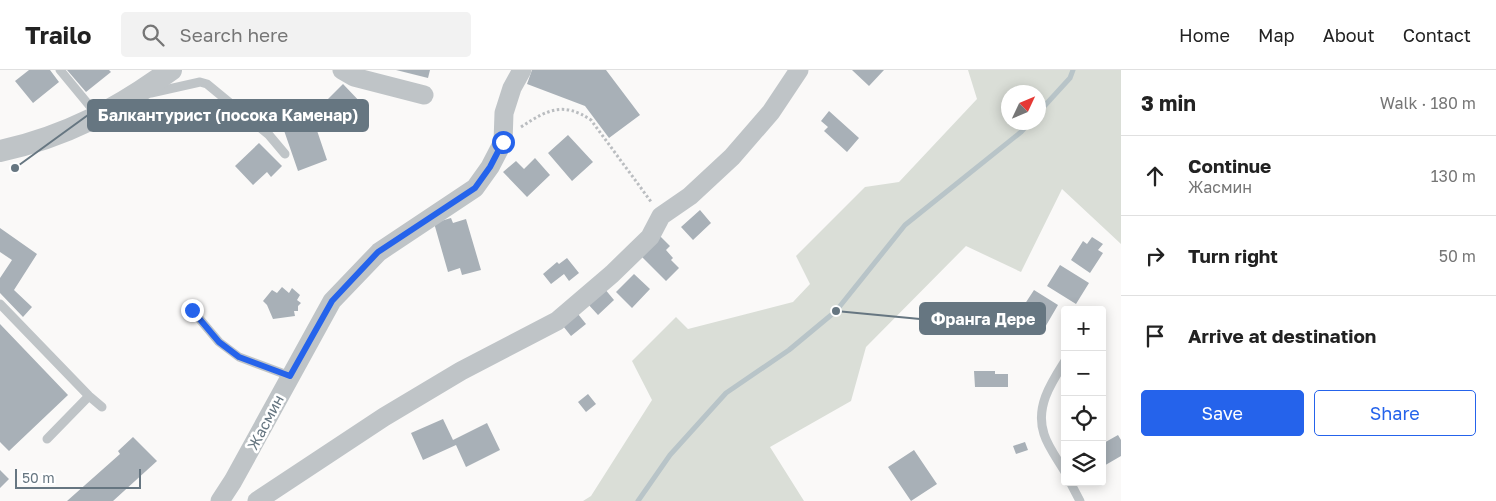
<!DOCTYPE html>
<html lang="en">
<head>
<meta charset="utf-8">
<style>
	body { margin:0; font-family:"Golos Text",sans-serif; background:#f2f2f2; color:#222 }
	.controls { position:absolute; right:15px; bottom:15px; display:grid; overflow:hidden; border-radius:5px; box-shadow:0 2px 12px #0003 }
	.controls button { width:45px; height:45px; display:grid; place-items:center; padding:0; border:0; border-bottom:1px solid #e0e0e0; background:#fff; color:#222; font:25px sans-serif }
	.compass { position:absolute; left:1001px; top:15px; width:45px; height:45px; border-radius:50%; background:#fff; box-shadow:0 2px 12px #0003; rotate:46deg }
	.scale { position:absolute; left:15px; bottom:12px; width:126px; box-sizing:border-box; padding-left:5px; border:2px solid #667681; border-top:0; font-size:14px; line-height:18px; white-space:nowrap; color:#667681; -webkit-text-stroke:4px #fff; paint-order:stroke }
	.stop { position:absolute; width:15px; height:15px; margin:-11px; border:4px solid #2563eb; border-radius:50%; background:#fff }
	.stop.end { background:#2563eb; border-color:#fff; box-shadow:0 1px 5px #0008 }
	.list { margin:0; padding:0; list-style:none }
	h2 { display:flex; justify-content:space-between; align-items:center; height:65px; margin:0; padding:0 20px; font-size:21px }
	h2 small { font-size:16px; font-weight:400; color:#767676 }
	.list li { display:grid; grid-template-columns:32px 1fr auto; gap:15px; align-items:center; box-sizing:border-box; height:80px; padding:0 20px; border-top:1px solid #e0e0e0 }
	.list b { display:block; font-size:19px; white-space:nowrap }
	.list p { margin:0; font-size:16px; white-space:nowrap; color:#767676 }
	.list em { font-size:16px; font-style:normal; color:#767676 }
	.actions { display:flex; gap:10px; padding:15px 20px }
	.actions a { flex:1; padding:11px 0; border:1px solid #2563eb; border-radius:5px; text-align:center; font-size:18px; color:#2563eb }
	.actions .main { background:#2563eb; color:#fff }
	.icon { flex:none; width:28px; height:28px; fill:none; stroke:currentColor; stroke-width:2; stroke-linecap:round; stroke-linejoin:round }
	.map { position:relative; flex:none; width:1121px; height:431px; overflow:hidden }
	header { display:flex; align-items:center; gap:30px; box-sizing:border-box; height:70px; padding:0 25px; background:#fff; border-bottom:1px solid #e0e0e0 }
	header strong { font-size:24px }
	nav { display:flex; gap:28px; margin-inline-start:auto; font-size:18px }
	.search { width:350px; height:45px; background:#f2f2f2; display:flex; align-items:center; gap:12px; box-sizing:border-box; padding:0 18px; border-radius:5px; color:#767676; font-size:19px }
	main { display:flex }
	aside { flex:1; background:#fff }
	.map>svg:first-child { display:block }
	.green { fill:#daded7; fill-rule:evenodd }
	.lines { fill:none; stroke-linecap:round; stroke-linejoin:round }
	.stream { stroke:#b8c4c8; stroke-width:5 }
	.building { fill:#a8b0b7 }
	.path { stroke:#babdc0; stroke-width:3; stroke-dasharray:2.5 2.5; stroke-linecap:butt }
	.service { stroke:#bfc4c7; stroke-width:9 }
	.minor { stroke:#bfc4c7; stroke-width:19 }
	.tertiary { stroke:#bfc4c7; stroke-width:22 }
	.route { stroke:#2563eb; stroke-width:6 }
	.labels { text-anchor:middle; dominant-baseline:central; stroke-width:5; stroke-linejoin:round; paint-order:stroke }
	.street-label { font-size:15px; fill:#667681; stroke:#fff }
	.leader { fill:none; stroke:#667681; stroke-width:2 }
	.callout-dot { fill:#667681; stroke:#fff; stroke-width:2 }
	.callout { fill:#667681; stroke:#667681; stroke-width:2 }
	.callout-label { font-size:16px; text-anchor:middle; font-weight:bold; fill:#fff }
</style>
</head>
<body>
<header>
<strong>Trailo</strong>
<div class="search"><svg class="icon" aria-label="search" viewBox="0 0 24 24"><circle cx="10" cy="10" r="6"/><path d="M15 15l6 6"/></svg>Search here</div>
<nav><a>Home</a><a>Map</a><a>About</a><a>Contact</a></nav>
</header>
<main>
<div class="map">
<svg width="1121" height="431" viewBox="0 0 1121 431">
	<rect width="100%" height="100%" fill="#faf9f8"/>
	<path class="green" d="M968 0H1121V174L1062 119 1021 202 966 176 866 277 851 331 770 377 804 431H583L591 426 652 330 632 291 676 247 688 259 793 232 810 214 796 186 865 117 899 112 977 29ZM1008 22H1038V52H1008Z"/>
	<g class="lines">
		<path class="stream" d="M1038 43 1070 8 1073 0
			M638 431 670 385 726 323 789 280 836 241 905 155 1021 62 1030 52"/>
	</g>
	<path class="building" d="M29 0H50L59 12 33 33 15 11Z
		M67 0H109L111 2 86 22Z
		M396 0H430L428 8Z
		M532 0H606L640 45 609 68 585 36 527 14Z
		M852 0H884L869 16Z
		M343 14 364 36 341 57 322 35Z
		M308 34 327 90 298 101 278 43Z
		M829 41 859 68 847 82 824 61 828 57 821 51Z
		M568 65 593 92 572 111 548 83Z
		M259 73 282 96 271 107 267 102 253 115 235 96Z
		M535 88 550 105 527 127 503 102 516 91 524 99Z
		M700 140 711 153 693 170 681 157Z
		M451 148 453 153 466 149 481 200 462 205 460 198 448 202 434 153Z
		M0 158 37 184 14 220 32 237 23 247 0 223V208L12 190 0 182Z
		M659 165 670 176 666 180 673 188 671 190 679 198 666 211 639 184Z
		M1092 167 1103 174 1098 180 1103 183 1090 203 1071 190 1083 171 1087 174Z
		M567 188 579 203 569 211 564 204 551 214 543 204 557 192 559 194Z
		M1060 195 1089 213 1076 234 1047 216Z
		M634 204 650 219 632 238 616 222Z
		M282 217 289 223 292 218 300 225 297 230 301 233 298 236V241H294L295 246 273 249 267 235 263 231 272 220 277 223Z
		M604 218 614 230 598 245 587 233Z
		M1034 220 1058 235 1044 259 1039 256 1035 262 1015 249Z
		M578 244 586 254 571 266 563 256Z
		M0 254 68 325 9 381 0 372Z
		M974 301H995V304H1008V317H975Z
		M588 324 596 334 586 342 578 332Z
		M443 349 453 370 487 353 500 380 466 397 456 375 423 390 411 363Z
		M1118 365 1121 370V386L1102 397V374Z
		M133 367 157 391 113 431H67L120 384 118 381Z
		M1025 372 1028 380 1016 384 1013 376Z
		M914 380 937 414 911 431 888 397Z
		M0 400 9 409 0 418Z"/>
	<g class="lines">
		<path class="path" d="M521 57C547 40 563 31 591 50L652 133"/>
		<path class="service" d="M60 0 98 46
			M151 23 200 12 207 14 269 65 285 84
			M0 234 89 326 102 337
			M192 240 219 272 239 287 290 306
			M1065 291C1051 313 1035 337 1044 364 1048 377 1058 390 1065 402
			M47 369 89 326
			M1070 412 1080 431"/>
		<path class="minor" d="M342 0 354 7 424 25
			M220 431 233 411 332 231 379 182 475 118 490 97 503 72 504 43 512 18 522 0
			M257 431 384 347 461 301 557 251 612 204 650 167 661 146 690 126 732 87 771 42 799 0"/>
		<path class="tertiary" d="M0 81C65 67 118 39 171 0"/>
	</g>
	<g class="lines">
		<path class="route" d="M192 240 219 272 239 287 290 306 332 231 378 182 475 118 490 97 503 72"/>
	</g>
	<g class="labels">
		<g class="street-label">
			<text transform="translate(265 352) rotate(-62)">Жасмин</text>
		</g>
	</g>
	<path class="leader" d="M15 98L88 45M836 241L920 249"/>
	<g class="callout-dot">
		<circle cx="15" cy="98" r="5"/>
		<circle cx="836" cy="241" r="5"/>
	</g>
	<g class="callout">
		<rect x="88" y="30" width="280" height="31" rx="5"/>
		<rect x="920" y="233" width="125" height="31" rx="5"/>
	</g>
	<g class="callout-label">
		<text x="228" y="51">Балкантурист (посока Каменар)</text>
		<text x="983" y="255">Франга Дере</text>
	</g>
</svg>
<div class="controls">
<button>+</button>
<button>−</button>
<button><svg class="icon" aria-label="locate" viewBox="0 0 24 24"><circle cx="12" cy="12" r="6"/><path d="M12 2v4M12 18v4M2 12h4M18 12h4"/></svg></button>
<button><svg class="icon" aria-label="layers" viewBox="0 0 24 24"><path d="M12 4l9 5-9 5-9-5zM3 14l9 5 9-5"/></svg></button>
</div>
<svg class="compass" viewBox="-18 -18 36 36"><path d="M0-13l5 13h-10z" fill="#e53935"/><path d="M0 13l5-13h-10z" fill="#767676"/></svg>
<div class="scale">50 m</div>
<div class="stop" style="left:503px;top:72px"></div>
<div class="stop end" style="left:192px;top:240px"></div>
</div>
<aside>
<h2>3 min<small>Walk · 180 m</small></h2>
<ul class="list">
<li><svg class="icon" aria-label="ahead" viewBox="0 0 24 24"><path d="M12 20V5M6 11l6-6 6 6"/></svg><div><b>Continue</b><p>Жасмин</p></div><em>130 m</em></li>
<li><svg class="icon" aria-label="right" viewBox="0 0 24 24"><path d="M7 20v-9h11M14 6l5 5-5 5"/></svg><div><b>Turn right</b></div><em>50 m</em></li>
<li><svg class="icon" aria-label="arrive" viewBox="0 0 24 24"><path d="M6 21V4h12l-3 4 3 4H6"/></svg><div><b>Arrive at destination</b></div></li>
</ul>
<div class="actions"><a class="main">Save</a><a>Share</a></div>
</aside>
</main>
</body>
</html>
